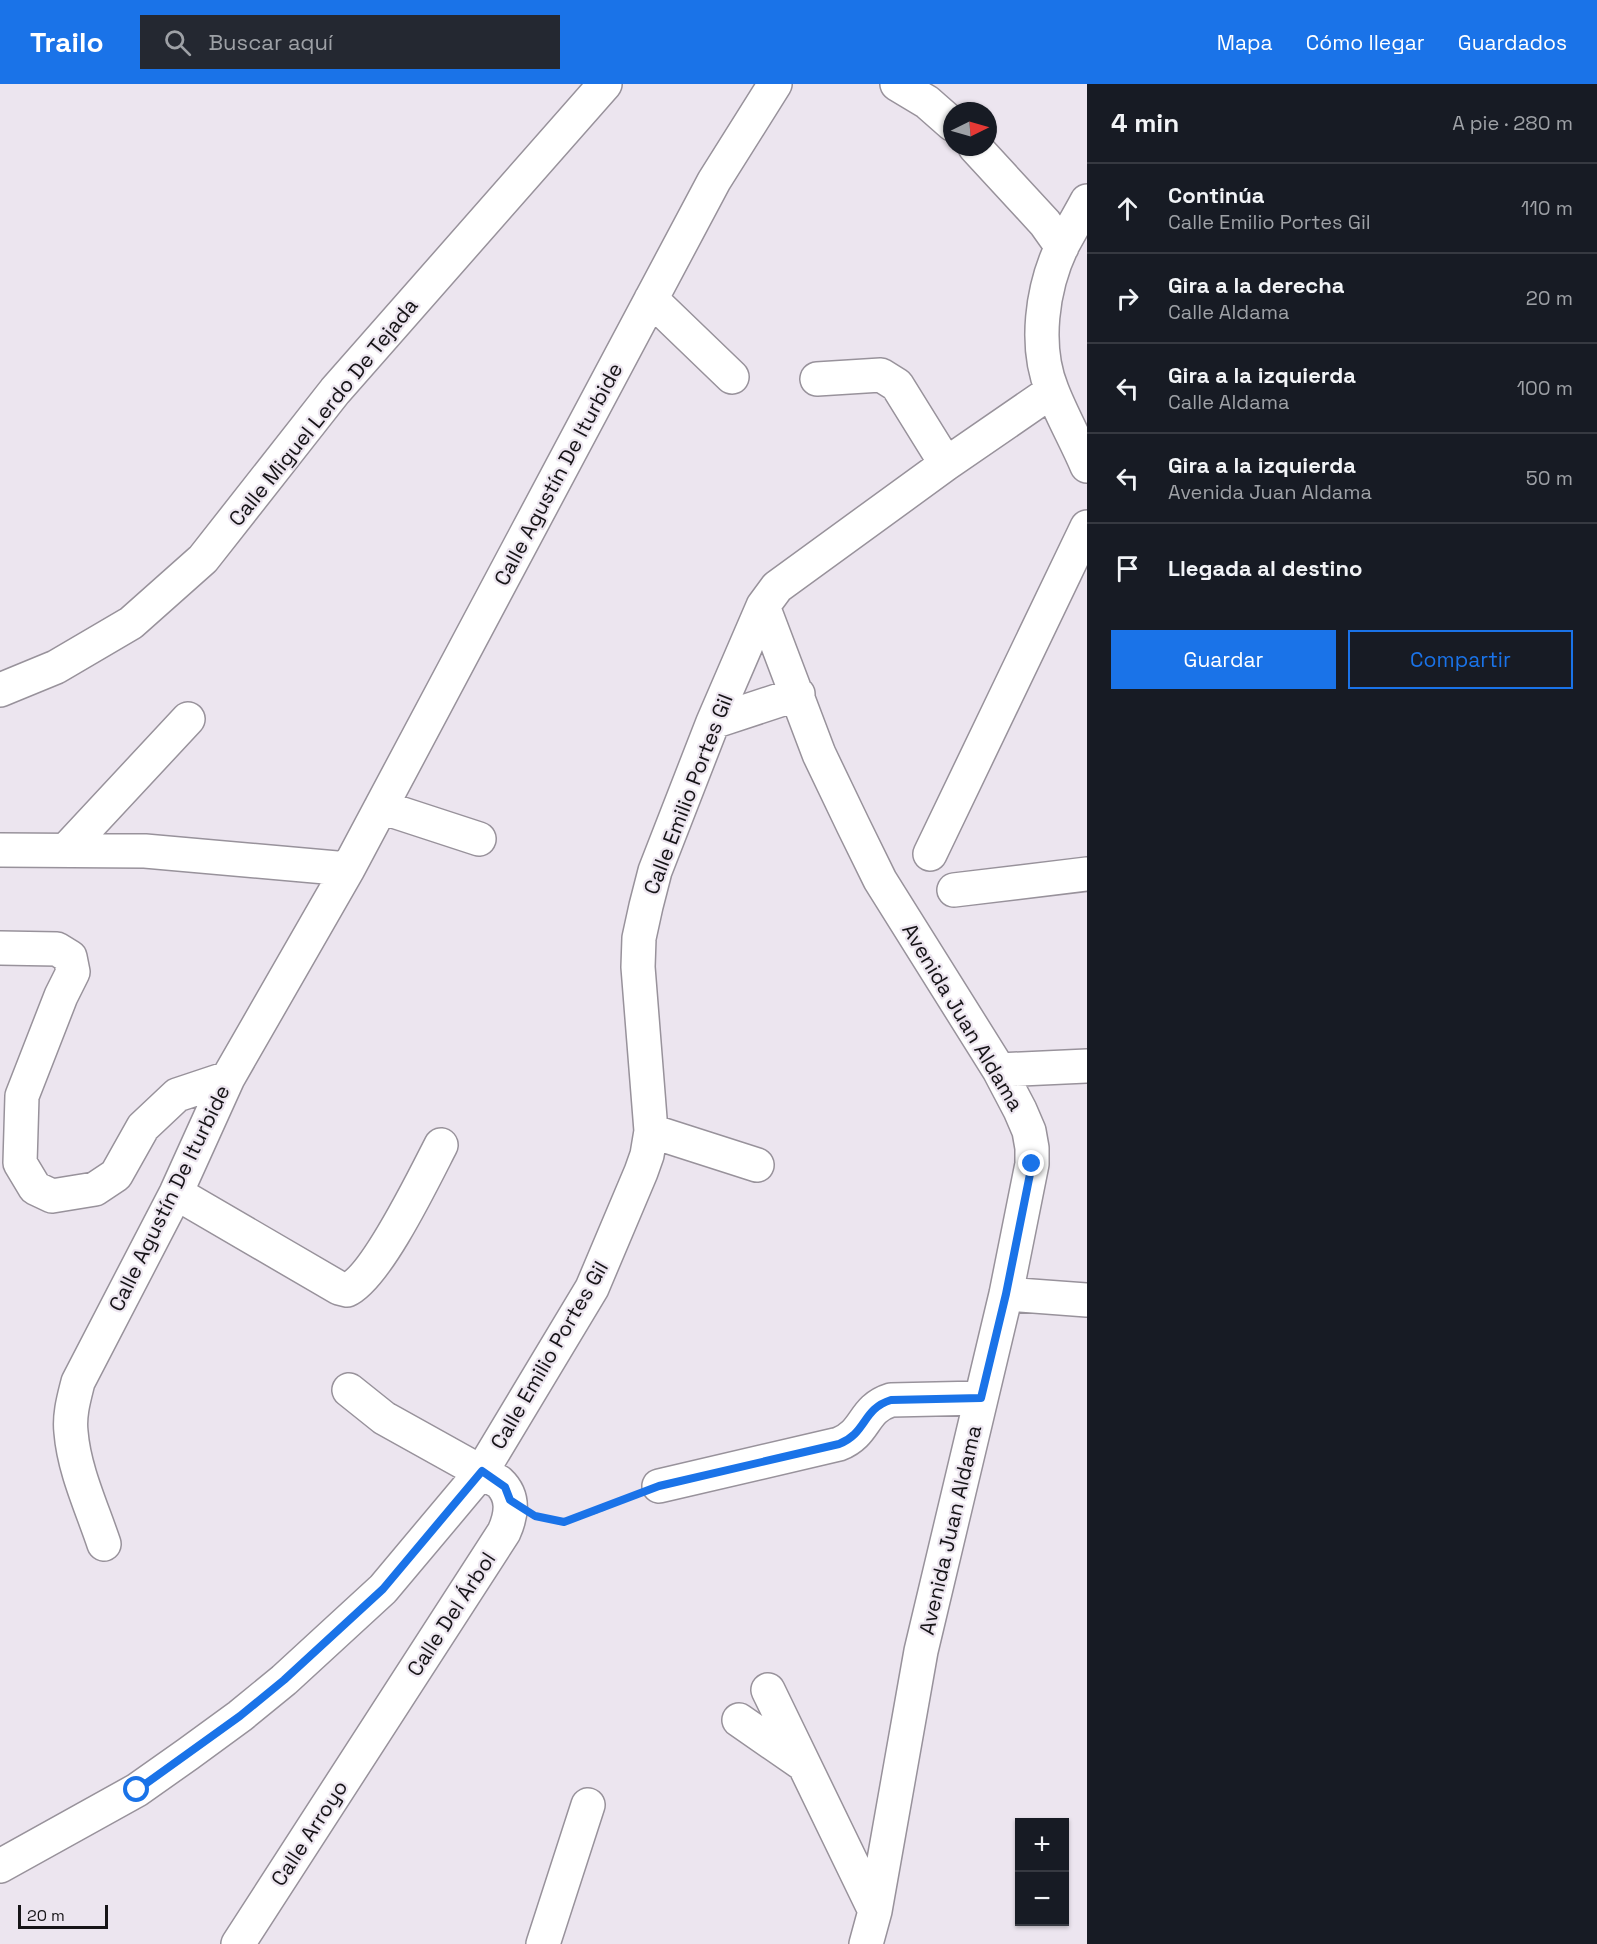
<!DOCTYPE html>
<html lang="es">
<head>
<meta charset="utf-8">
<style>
	body { margin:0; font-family:"Space Grotesk",sans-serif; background:#242831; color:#f1f3f6 }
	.controls { position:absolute; right:18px; bottom:18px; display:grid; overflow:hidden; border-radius:0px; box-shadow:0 2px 4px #0004 }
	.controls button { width:54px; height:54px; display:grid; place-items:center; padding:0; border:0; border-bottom:2px solid #363941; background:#171b24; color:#f1f3f6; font:30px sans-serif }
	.compass { position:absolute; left:943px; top:18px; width:54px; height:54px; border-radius:50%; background:#171b24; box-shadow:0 2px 4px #0004; rotate:85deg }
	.scale { position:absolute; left:18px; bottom:15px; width:90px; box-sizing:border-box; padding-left:6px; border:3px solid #161417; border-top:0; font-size:16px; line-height:21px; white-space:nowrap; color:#161417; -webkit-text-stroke:4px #ece5ef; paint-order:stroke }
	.stop { position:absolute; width:18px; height:18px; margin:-14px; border:4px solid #1a73e8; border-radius:50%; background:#fff }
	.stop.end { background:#1a73e8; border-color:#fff; box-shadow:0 2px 6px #0008 }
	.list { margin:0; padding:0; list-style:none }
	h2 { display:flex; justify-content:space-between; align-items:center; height:78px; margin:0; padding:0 24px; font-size:26px }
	h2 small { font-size:20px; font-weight:400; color:#9ea1a6 }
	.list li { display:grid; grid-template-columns:39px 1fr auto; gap:18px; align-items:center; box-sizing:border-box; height:90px; padding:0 24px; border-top:2px solid #363941 }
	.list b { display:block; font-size:22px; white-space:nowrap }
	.list p { margin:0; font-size:20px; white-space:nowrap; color:#9ea1a6 }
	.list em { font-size:20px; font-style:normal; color:#9ea1a6 }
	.actions { display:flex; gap:12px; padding:18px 24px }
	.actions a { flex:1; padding:14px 0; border:2px solid #1a73e8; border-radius:0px; text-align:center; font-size:21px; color:#1a73e8 }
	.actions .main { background:#1a73e8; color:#fff }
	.icon { flex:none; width:33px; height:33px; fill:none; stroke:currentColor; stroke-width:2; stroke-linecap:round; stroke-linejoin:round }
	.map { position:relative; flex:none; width:1087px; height:1860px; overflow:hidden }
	header { display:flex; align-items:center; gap:36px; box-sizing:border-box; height:84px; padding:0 30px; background:#1a73e8; color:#fff }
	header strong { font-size:28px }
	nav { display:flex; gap:33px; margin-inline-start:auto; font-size:21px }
	.search { width:420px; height:54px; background:#242831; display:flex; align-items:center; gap:15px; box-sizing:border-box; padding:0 21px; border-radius:0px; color:#9ea1a6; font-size:22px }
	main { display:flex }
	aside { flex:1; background:#171b24 }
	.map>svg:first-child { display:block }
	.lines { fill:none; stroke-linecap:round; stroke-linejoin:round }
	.minor-casing { stroke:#98929b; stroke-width:36 }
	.path { stroke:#827e84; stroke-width:4; stroke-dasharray:4.5 4.5; stroke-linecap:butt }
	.minor { stroke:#fff; stroke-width:33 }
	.route { stroke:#1a73e8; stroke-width:8 }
	.labels { text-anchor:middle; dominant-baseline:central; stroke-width:4.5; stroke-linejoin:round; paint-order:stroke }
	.street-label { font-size:21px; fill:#161417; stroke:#ece5ef }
</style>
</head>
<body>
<header>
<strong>Trailo</strong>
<div class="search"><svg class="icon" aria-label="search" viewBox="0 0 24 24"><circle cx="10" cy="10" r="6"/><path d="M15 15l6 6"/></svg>Buscar aquí</div>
<nav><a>Mapa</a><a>Cómo llegar</a><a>Guardados</a></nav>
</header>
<main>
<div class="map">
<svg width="1087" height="1860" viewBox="0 0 1087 1860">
	<rect width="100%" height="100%" fill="#ece5ef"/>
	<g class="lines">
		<g class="minor-casing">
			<path id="minor" d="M897 0 927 18 952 40
				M975 63 1045 139 1062 163
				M1087 117C1079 132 1070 147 1062 162 1042 204 1034 262 1052 306 1062 332 1076 356 1087 382
				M651 215 732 293
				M817 295 881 291 897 301 946 380
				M763 522 819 670 853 741 880 796 999 986 1020 1026 1029 1047 1032 1064V1080L1006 1210 921 1567 875 1827 866 1860
				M0 606 56 583 131 539 203 475 335 307 605 0
				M713 638 798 610
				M381 723 479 755
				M0 766 145 767 348 785
				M66 766 188 635
				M930 770 1087 443
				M954 806 1087 790
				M0 864 57 865 70 873 73 888 61 912 22 1012 20 1079 35 1104 52 1112 95 1105 116 1091 143 1043 177 1011 228 994
				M999 986 1087 982
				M651 1047 757 1081
				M176 1109 339 1204 347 1206C376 1194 425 1092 441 1061
				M1006 1210 1087 1216
				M659 1402 839 1360C867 1349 862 1325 891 1316L981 1314
				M104 1460C92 1424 74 1386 71 1348 69 1331 74 1314 78 1298L176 1109 228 994 348 785 714 97 775 0
				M768 1606 875 1827
				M739 1636 804 1681
				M0 1782 137 1706 188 1670 240 1632 284 1596 383 1505 482 1387 592 1204 641 1088 647 1071 651 1047 638 883 639 854 646 822 655 787 713 638 763 522 777 503 946 380 1052 307
				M238 1860 504 1448C512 1430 514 1412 499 1398L384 1334 349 1306
				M543 1860 588 1721"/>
		</g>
		<path class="path" d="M541 1434 564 1438 601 1426 630 1412"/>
		<use href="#minor" class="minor"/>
	</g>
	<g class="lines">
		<path class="route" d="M137 1706 240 1632 284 1596 383 1505 482 1387 505 1403 510 1416 535 1432 564 1438 659 1402 839 1360C867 1349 862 1325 891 1316L981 1314 1006 1210 1032 1080"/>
	</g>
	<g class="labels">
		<g class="street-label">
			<text transform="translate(323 328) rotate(-51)">Calle Miguel Lerdo De Tejada</text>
			<text transform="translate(558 390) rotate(-62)">Calle Agustín De Iturbide</text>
			<text transform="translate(688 710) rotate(-69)">Calle Emilio Portes Gil</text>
			<text transform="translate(963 933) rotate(59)">Avenida Juan Aldama</text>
			<text transform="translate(169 1114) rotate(-64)">Calle Agustín De Iturbide</text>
			<text transform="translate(549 1271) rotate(-60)">Calle Emilio Portes Gil</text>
			<text transform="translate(950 1446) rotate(-77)">Avenida Juan Aldama</text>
			<text transform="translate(451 1530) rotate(-57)">Calle Del Árbol</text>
			<text transform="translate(309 1749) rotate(-57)">Calle Arroyo</text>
		</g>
	</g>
</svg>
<div class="controls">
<button>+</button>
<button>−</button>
</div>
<svg class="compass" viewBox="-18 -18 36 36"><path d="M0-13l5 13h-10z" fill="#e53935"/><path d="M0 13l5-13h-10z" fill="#9ea1a6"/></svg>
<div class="scale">20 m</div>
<div class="stop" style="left:137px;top:1706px"></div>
<div class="stop end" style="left:1032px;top:1080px"></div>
</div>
<aside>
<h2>4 min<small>A pie · 280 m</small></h2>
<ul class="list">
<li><svg class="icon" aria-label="ahead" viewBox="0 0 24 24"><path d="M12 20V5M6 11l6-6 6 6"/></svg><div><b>Continúa</b><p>Calle Emilio Portes Gil</p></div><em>110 m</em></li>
<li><svg class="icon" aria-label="right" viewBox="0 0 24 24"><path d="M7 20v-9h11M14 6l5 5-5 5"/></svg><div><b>Gira a la derecha</b><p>Calle Aldama</p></div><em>20 m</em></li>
<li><svg class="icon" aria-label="left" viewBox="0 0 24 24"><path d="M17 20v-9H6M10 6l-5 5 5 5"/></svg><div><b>Gira a la izquierda</b><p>Calle Aldama</p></div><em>100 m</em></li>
<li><svg class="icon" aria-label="left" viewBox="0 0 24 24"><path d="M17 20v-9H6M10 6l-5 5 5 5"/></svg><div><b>Gira a la izquierda</b><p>Avenida Juan Aldama</p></div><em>50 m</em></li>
<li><svg class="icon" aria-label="arrive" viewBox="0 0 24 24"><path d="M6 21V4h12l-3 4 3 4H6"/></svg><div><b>Llegada al destino</b></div></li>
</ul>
<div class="actions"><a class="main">Guardar</a><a>Compartir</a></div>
</aside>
</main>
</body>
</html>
